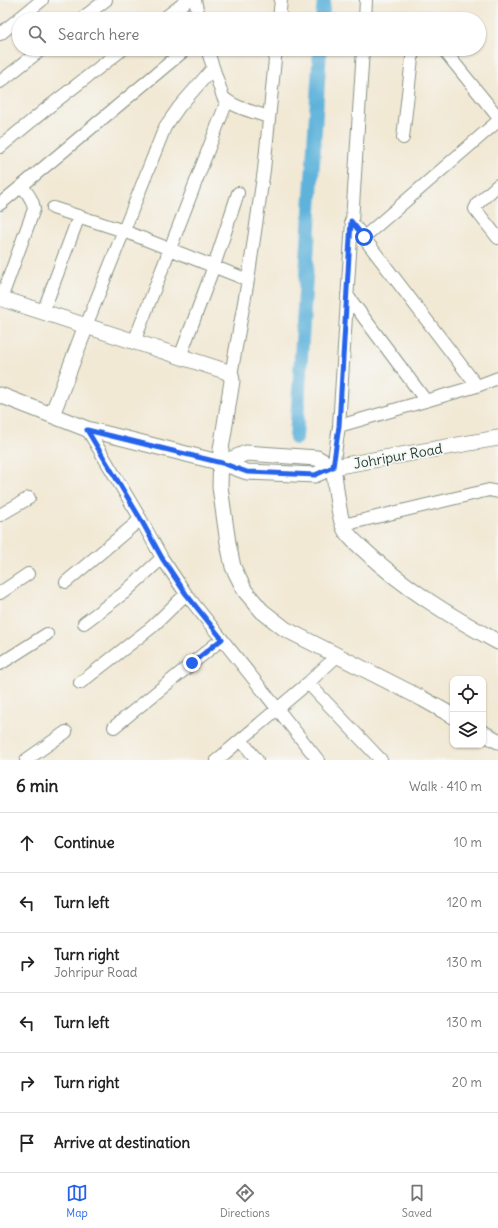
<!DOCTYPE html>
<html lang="en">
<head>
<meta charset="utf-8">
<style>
	body { margin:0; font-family:Delius,sans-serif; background:#f6f6f6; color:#222 }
	.controls { position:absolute; right:12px; bottom:12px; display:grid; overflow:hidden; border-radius:8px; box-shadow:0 1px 3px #0004 }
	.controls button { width:36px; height:36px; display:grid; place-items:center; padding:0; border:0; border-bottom:1px solid #e0e0e0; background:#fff; color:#222; font:20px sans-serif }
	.stop { position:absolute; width:12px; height:12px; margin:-9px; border:3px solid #2563eb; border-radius:50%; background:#fff }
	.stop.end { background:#2563eb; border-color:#fff; box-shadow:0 1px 4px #0008 }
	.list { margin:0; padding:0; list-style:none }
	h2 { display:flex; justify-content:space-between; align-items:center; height:52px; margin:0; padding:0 16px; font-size:17px }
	h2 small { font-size:13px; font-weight:400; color:#767676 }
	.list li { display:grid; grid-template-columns:26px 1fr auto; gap:12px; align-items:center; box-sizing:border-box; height:60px; padding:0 16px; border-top:1px solid #e0e0e0 }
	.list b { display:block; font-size:15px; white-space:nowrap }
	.list p { margin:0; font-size:13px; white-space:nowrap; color:#767676 }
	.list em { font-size:13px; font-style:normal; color:#767676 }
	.icon { flex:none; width:22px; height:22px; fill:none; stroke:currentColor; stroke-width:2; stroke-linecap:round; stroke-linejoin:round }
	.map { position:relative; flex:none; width:498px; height:760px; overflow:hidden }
	.search { position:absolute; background:#fff; box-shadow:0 1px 3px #0004; left:12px; right:12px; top:12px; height:44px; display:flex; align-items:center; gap:10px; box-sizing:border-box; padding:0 14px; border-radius:22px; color:#767676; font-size:15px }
	.sheet { height:412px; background:#fff }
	nav { display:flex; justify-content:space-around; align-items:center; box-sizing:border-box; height:56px; border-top:1px solid #e0e0e0; background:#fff; font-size:11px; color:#767676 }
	nav a { display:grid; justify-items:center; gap:2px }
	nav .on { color:#2563eb }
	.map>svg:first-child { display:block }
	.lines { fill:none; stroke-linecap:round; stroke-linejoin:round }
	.canal { stroke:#5fb3db; stroke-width:14 }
	.minor-casing { stroke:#889384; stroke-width:14 }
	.tertiary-casing { stroke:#889384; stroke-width:17 }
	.minor { stroke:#fff; stroke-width:12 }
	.tertiary { stroke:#fff; stroke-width:15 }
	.route { stroke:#2563eb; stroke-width:5 }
	.labels { text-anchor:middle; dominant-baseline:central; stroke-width:3.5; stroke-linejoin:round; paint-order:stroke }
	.street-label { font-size:14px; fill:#1f3d34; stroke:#f6f6f2 }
</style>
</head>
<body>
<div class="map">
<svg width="498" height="760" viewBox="0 0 498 760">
	<rect width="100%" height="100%" fill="#f6f6f2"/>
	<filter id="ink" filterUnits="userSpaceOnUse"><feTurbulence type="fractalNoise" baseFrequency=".025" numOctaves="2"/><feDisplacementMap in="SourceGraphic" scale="8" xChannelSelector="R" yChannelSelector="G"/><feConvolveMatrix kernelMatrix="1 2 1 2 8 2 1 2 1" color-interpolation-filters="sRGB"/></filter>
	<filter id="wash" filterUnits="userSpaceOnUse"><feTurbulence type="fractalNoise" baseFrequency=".012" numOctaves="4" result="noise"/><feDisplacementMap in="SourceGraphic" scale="16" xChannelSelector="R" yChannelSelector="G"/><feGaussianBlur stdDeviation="0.9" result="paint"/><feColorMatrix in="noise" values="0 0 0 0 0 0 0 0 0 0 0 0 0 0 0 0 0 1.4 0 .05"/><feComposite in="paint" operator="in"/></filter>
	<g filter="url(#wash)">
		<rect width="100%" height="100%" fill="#f2e9d5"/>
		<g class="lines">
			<path class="canal" d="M322 19 324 0
				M296 438 320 49"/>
		</g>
	</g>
	<g filter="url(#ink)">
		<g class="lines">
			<g class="minor-casing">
				<path id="minor" d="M195 0 199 19
					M81 19 106 0
					M163 19 188 0
					M279 19 281 0
					M365 19 366 0
					M0 34 42 0
					M207 49 223 97C234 108 254 112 269 117
					M443 49 498 117
					M0 82 42 49
					M403 138 413 49
					M0 147 51 105 123 49
					M498 185 478 203 475 209 498 238
					M0 204 186 49
					M53 208 124 231 248 280
					M351 221 477 386
					M364 237 498 121
					M347 295 426 401
					M1 299 34 209C33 199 27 193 22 186
					M43 312 79 216
					M86 326 165 127 179 107 213 68
					M134 342 227 101
					M180 357 214 266 238 193
					M231 375 248 280 264 170 276 49
					M339 426 477 386 498 378
					M87 429 140 518 162 558 186 594 318 760
					M333 467 339 426 363 49
					M0 515 29 498
					M343 525 489 490 498 492
					M66 582 135 524 140 518
					M0 593 28 574
					M84 623 124 593 162 558
					M0 664 47 634
					M80 683 152 627 186 594
					M308 683 381 760
					M114 727 222 639
					M241 740 257 760
					M26 760 66 732
					M217 760 308 683 338 655"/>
			</g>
			<g class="tertiary-casing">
				<path id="tertiary" d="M0 298 225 371 231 375 232 381 221 449 220 487 228 543 233 567 245 591 262 611 285 629 423 699 453 716
					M0 395 87 429 222 463 247 472 315 475 333 467 498 438
					M52 415 86 326
					M222 463 246 453 317 458 333 467C336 485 337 508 343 525 346 535 356 543 364 550 404 588 450 616 498 642
					M483 733 498 741"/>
			</g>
			<use href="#minor" class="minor"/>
			<use href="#tertiary" class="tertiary"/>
		</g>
	</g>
	<g class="lines" filter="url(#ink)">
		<path class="route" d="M192 663 222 639 186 594 162 558 140 518 87 430 222 463 247 472 315 475 333 467 339 426 351 221 364 237"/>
	</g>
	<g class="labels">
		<g class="street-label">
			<text transform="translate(398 456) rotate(-10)">Johripur Road</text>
		</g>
	</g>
</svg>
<div class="controls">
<button><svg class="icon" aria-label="locate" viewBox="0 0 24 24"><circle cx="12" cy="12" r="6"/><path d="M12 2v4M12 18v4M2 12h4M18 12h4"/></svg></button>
<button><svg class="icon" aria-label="layers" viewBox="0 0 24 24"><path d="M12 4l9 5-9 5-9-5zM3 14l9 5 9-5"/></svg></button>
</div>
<div class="stop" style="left:364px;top:237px"></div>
<div class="stop end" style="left:192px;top:663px"></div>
<div class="search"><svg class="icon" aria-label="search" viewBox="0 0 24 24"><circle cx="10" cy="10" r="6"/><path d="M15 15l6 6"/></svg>Search here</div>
</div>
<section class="sheet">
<h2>6 min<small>Walk · 410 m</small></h2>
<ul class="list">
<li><svg class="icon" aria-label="ahead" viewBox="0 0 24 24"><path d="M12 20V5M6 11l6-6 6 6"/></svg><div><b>Continue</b></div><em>10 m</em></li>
<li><svg class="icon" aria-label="left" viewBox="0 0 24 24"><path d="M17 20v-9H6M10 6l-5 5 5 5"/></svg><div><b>Turn left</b></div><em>120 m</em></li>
<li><svg class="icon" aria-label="right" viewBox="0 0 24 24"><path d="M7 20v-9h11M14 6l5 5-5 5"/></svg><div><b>Turn right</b><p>Johripur Road</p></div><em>130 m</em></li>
<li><svg class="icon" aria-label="left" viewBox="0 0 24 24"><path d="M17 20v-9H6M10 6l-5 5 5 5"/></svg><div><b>Turn left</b></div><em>130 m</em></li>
<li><svg class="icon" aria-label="right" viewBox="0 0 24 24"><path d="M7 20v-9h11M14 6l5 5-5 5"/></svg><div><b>Turn right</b></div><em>20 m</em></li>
<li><svg class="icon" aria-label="arrive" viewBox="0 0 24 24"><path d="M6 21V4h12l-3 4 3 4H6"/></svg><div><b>Arrive at destination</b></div></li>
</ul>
</section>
<nav>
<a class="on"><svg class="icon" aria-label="map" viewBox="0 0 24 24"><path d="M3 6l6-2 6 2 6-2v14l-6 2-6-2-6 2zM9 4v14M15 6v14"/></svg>Map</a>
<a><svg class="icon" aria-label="directions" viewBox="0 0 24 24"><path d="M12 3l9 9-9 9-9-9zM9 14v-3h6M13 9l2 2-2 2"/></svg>Directions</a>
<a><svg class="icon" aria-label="saved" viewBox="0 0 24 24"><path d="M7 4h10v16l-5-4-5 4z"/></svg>Saved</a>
</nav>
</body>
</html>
